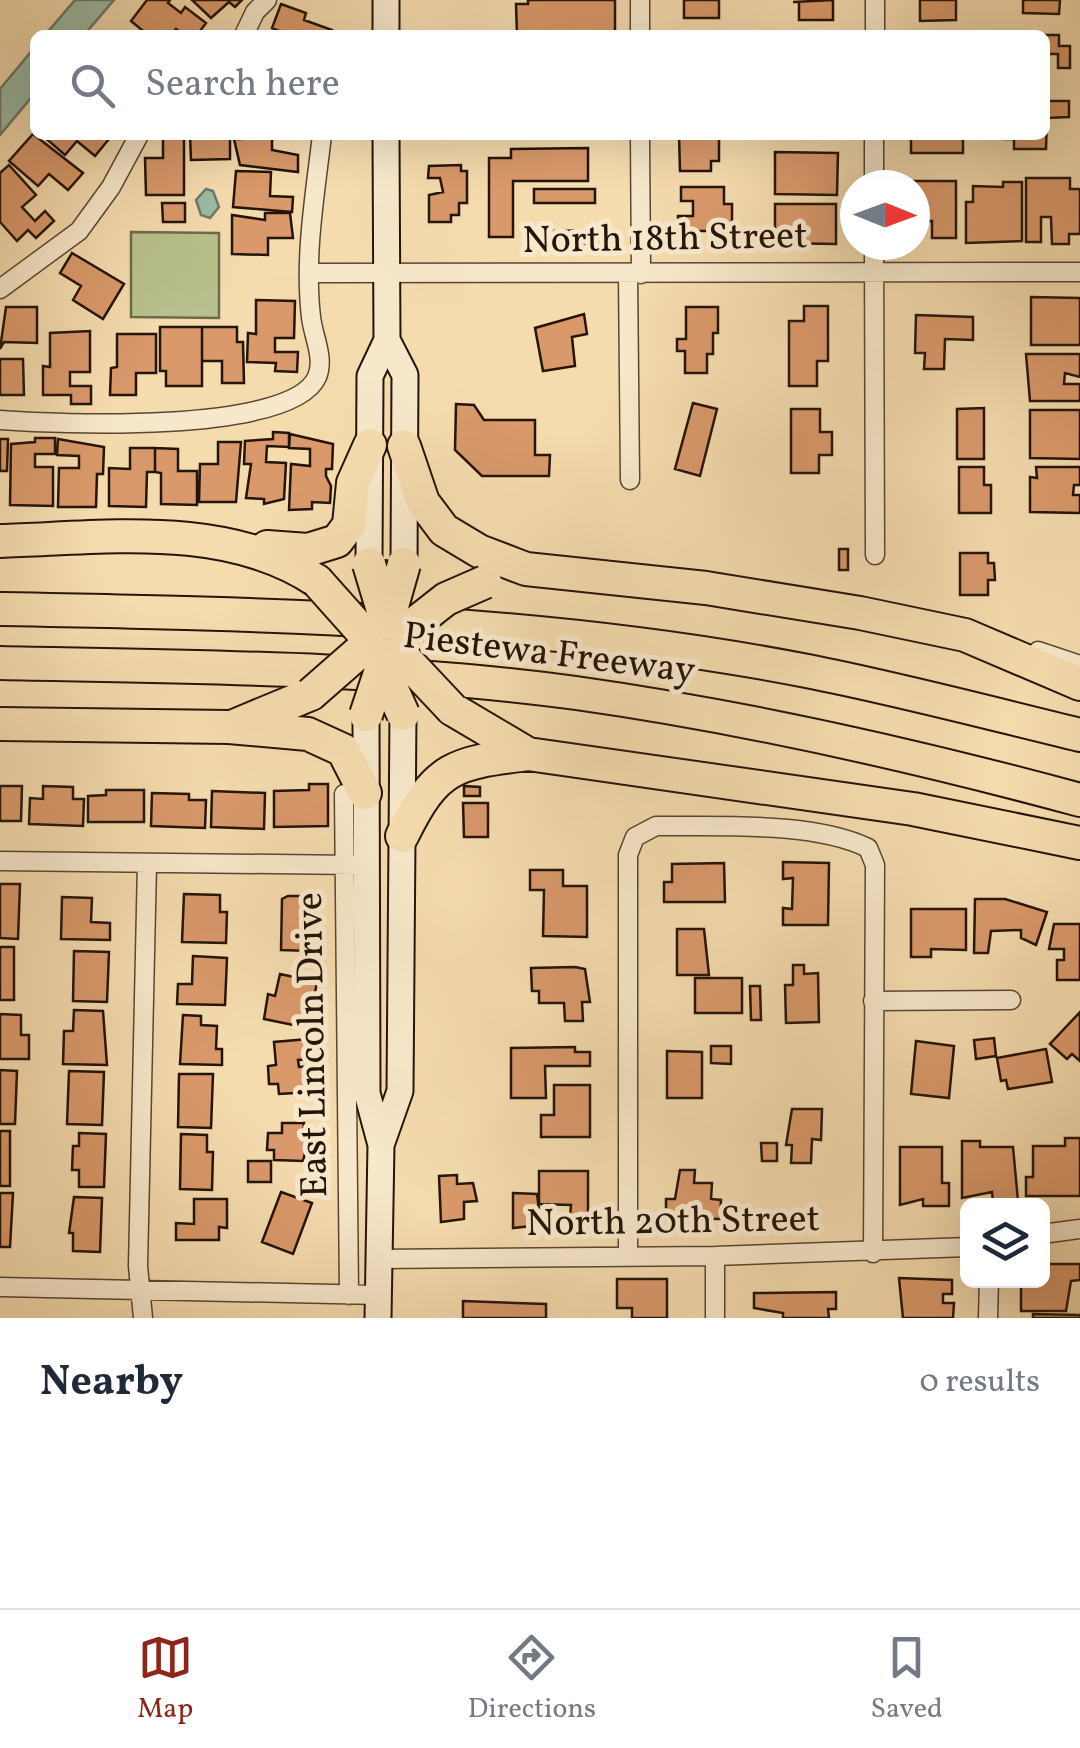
<!DOCTYPE html>
<html lang="en">
<head>
<meta charset="utf-8">
<style>
	body { margin:0; font-family:Vollkorn,serif; background:#f2f2f3; color:#1f2937 }
	.controls { position:absolute; right:30px; bottom:30px; display:grid; overflow:hidden; border-radius:15px; box-shadow:0 10px 40px #0002 }
	.controls button { width:90px; height:90px; display:grid; place-items:center; padding:0; border:0; border-bottom:2px solid #e0e1e3; background:#fff; color:#1f2937; font:50px sans-serif }
	.compass { position:absolute; left:840px; top:170px; width:90px; height:90px; border-radius:50%; background:#fff; box-shadow:0 10px 40px #0002; rotate:91deg }
	.list { margin:0; padding:0; list-style:none }
	h2 { display:flex; justify-content:space-between; align-items:center; height:130px; margin:0; padding:0 40px; font-size:42px }
	h2 small { font-size:32px; font-weight:400; color:#747a83 }
	.icon { flex:none; width:55px; height:55px; fill:none; stroke:currentColor; stroke-width:2; stroke-linecap:round; stroke-linejoin:round }
	.map { position:relative; flex:none; width:1080px; height:1318px; overflow:hidden }
	.search { position:absolute; background:#fff; box-shadow:0 10px 40px #0002; left:30px; right:30px; top:30px; height:110px; display:flex; align-items:center; gap:25px; box-sizing:border-box; padding:0 35px; border-radius:15px; color:#747a83; font-size:38px }
	.sheet { height:290px; background:#fff }
	nav { display:flex; justify-content:space-around; align-items:center; box-sizing:border-box; height:140px; border-top:2px solid #e0e1e3; background:#fff; font-size:28px; color:#747a83 }
	nav a { display:grid; justify-items:center; gap:5px }
	nav .on { color:#8f2418 }
	.map>svg:first-child { display:block }
	.green { fill:#b8c18d; stroke:#6e6a4b; stroke-width:2.5 }
	.water { fill:#9dbca7; stroke:#6d7968; stroke-width:2.5 }
	.building { fill:#d9996b; stroke:#251409; stroke-width:2.5 }
	.lines { fill:none; stroke-linecap:round; stroke-linejoin:round }
	.minor-casing { stroke:#594632; stroke-width:21 }
	.secondary-casing { stroke:#251409; stroke-width:29 }
	.motorway-casing { stroke:#251409; stroke-width:36 }
	.minor { stroke:#f8e8cb; stroke-width:18 }
	.secondary { stroke:#f8e8cb; stroke-width:25 }
	.motorway { stroke:#f5dcaf; stroke-width:32 }
	.motorway-bridge-casing { stroke:#251409; stroke-width:36; stroke-linecap:butt }
	.motorway-bridge { stroke:#f5dcaf; stroke-width:32 }
	.labels { text-anchor:middle; dominant-baseline:central; stroke-width:10; stroke-linejoin:round; paint-order:stroke }
	.street-label { font-size:38px; fill:#251409; stroke:#f8e8cb }
</style>
</head>
<body>
<div class="map">
<svg width="1080" height="1318" viewBox="0 0 1080 1318">
	<rect width="100%" height="100%" fill="#f5dcaf"/>
	<filter id="stains"><feTurbulence type="fractalNoise" baseFrequency=".002" numOctaves="4"/><feColorMatrix values="0 0 0 0 .2 0 0 0 0 .09 0 0 0 0 .02 0 0 0 .5 -.17"/></filter>
	<radialGradient id="worn" r=".72"><stop offset=".6" stop-color="#630" stop-opacity="0"/><stop offset="1" stop-color="#630" stop-opacity=".3"/></radialGradient>
	<path class="green" d="M131 232 219 233V318L131 317Z"/>
	<path class="water" d="M75 0H114L84 35H45Z
		M35 47V93L0 135V89Z
		M206 189 213 191 219 207 210 218 201 215 196 200Z"/>
	<path class="building" d="M147 0H170L168 3 181 13 185 7 206 23 197 35H184L176 29 171 35H148L131 21Z
		M192 0H242L235 7 229 2 211 18Z
		M528 0H615V35H517L516 4H528Z
		M684 0H719V18H684Z
		M833 0V20H799V2H793Z
		M920 0H956V20L920 21Z
		M1023 0H1060L1059 14 1023 13Z
		M281 4 306 13 304 20 332 30 330 35H288L272 28Z
		M1011 35H1059V46H1070V68H1058V54H1045V35Z
		M1045 101H1069V117L1047 118 1046 149H1014V139H1004V135H1045Z
		M33 134 83 173 68 190 49 174 38 186 9 161Z
		M42 135H104L109 139 95 156 77 141 65 155Z
		M163 135H184V195H146L145 158H163Z
		M190 135H230V159L191 160Z
		M241 135H272V150L298 155V172L240 165 234 139H241Z
		M679 135H719V161H711V171H680Z
		M911 135H963V153H911Z
		M588 148V181H513V237H489V158H511V149Z
		M775 152 838 153 837 195 775 194Z
		M9 165 36 195 22 207 35 221 45 211 54 221 36 238 28 230 17 241 0 222V173Z
		M461 165V171H467V203H459V215H451V222H429V195L443 192 440 178H428L429 166Z
		M236 171 271 172 270 196 293 197 292 212 233 207Z
		M1026 178H1070V189H1080V234H1069V244H1052L1051 217H1041V242H1026Z
		M899 181H956V238H932V221H917L915 240V185H899Z
		M1003 182H1022V241L966 243V202H973V186L1003 187Z
		M681 187H724V204H732V231H678V216H693V201H681Z
		M534 189H595V203H534Z
		M162 203H185V222H163Z
		M775 204H836V244L775 243Z
		M265 213H290L293 238H268V255L232 254V215L265 220Z
		M607 230V244H554V231Z
		M72 253 124 284 103 319 73 300 81 286 60 273Z
		M1031 297 1080 298V345H1031Z
		M256 300 295 301 294 338H275V352H298L297 372 275 371 276 363 247 362 248 333 256 334Z
		M804 306H828V361H817V386H789V321H804Z
		M6 307H37V343L4 342 0 349Z
		M686 307H718V333H713V354H707V373H685V351H677V339H686Z
		M584 314 587 334 572 337 575 366 543 371 535 328Z
		M916 315 973 317V340L945 339 944 369H924L925 353H915Z
		M160 327H202V386H166V371H160Z
		M202 327H237V342H243L244 383H222V361H202Z
		M90 331V372H70V386H91V404H71V395H43V366L50 367V333Z
		M117 334H156V373H136V395H110L111 368 117 367Z
		M1026 354H1080V377L1065 373 1064 384H1080V401H1030Z
		M0 359H23L24 395H0Z
		M693 403 717 409 700 476 675 469Z
		M456 404 474 405 484 420H535V455H550L549 476H482L455 450Z
		M984 408V459H957V409Z
		M791 409H820V432H832V455H819V473H791Z
		M1030 410H1080V459L1030 458Z
		M273 432 289 433V447L267 446 266 462 286 463 284 499 264 504V499L246 498 251 464H244L245 441 273 439Z
		M290 434 333 444 332 469H326V476L331 486 330 503 312 502V509L289 510 291 464 310 466V449L289 448Z
		M35 438H55V454H35V467H53V506L10 505 11 444 35 442Z
		M0 439H8L7 471H0Z
		M58 439 104 447 103 474H97L96 507H58L59 468H79V456L57 455Z
		M218 442H241L236 502H199L200 464H218Z
		M130 448H155V472H147L146 507 109 506V468L130 469Z
		M155 448 178 449V471H197V505L161 504V473L155 472Z
		M959 467H984V485H991V513H959Z
		M1036 467H1080V485H1074L1073 495H1080V513L1030 512V477L1037 478Z
		M839 549H848V570H839Z
		M960 553H988V563H994L995 580H988V595H960Z
		M309 784H328V826L274 827V791L309 790Z
		M0 786H22L21 821H0Z
		M43 786 73 787V799H84L83 826 29 824 30 798 43 799Z
		M464 786 480 787V796H464Z
		M106 790H144V822H88V796L106 795Z
		M212 791 265 793 264 829 211 827Z
		M152 793 189 794V800H206L205 828 151 826Z
		M463 803H488V837H464Z
		M783 862 829 863 828 925H783V908L792 909 793 878 783 879Z
		M724 863 725 902H664V882H672V864Z
		M530 870H563V886H587V937L543 936 544 890H530Z
		M0 884H20L18 939 0 938Z
		M184 894 220 895V912H227L226 943 182 942Z
		M288 896H315L312 951 281 950 282 899Z
		M62 897 92 898 91 922 110 923V940L61 939Z
		M975 899H1005L1047 912 1036 945 1021 938V930L991 931 988 953H974Z
		M911 909H966V950L931 949V957H911Z
		M1054 924H1080V980H1057V960H1064V949H1049Z
		M677 929H704L709 975H677Z
		M0 947H14V1000H0Z
		M74 951 109 952 107 1002 73 1001Z
		M193 956 227 958 225 1005 177 1004 178 984H192Z
		M793 965H804V974L818 973 819 1022 786 1023 785 985H793Z
		M575 967 585 969 590 1002H582L583 1021H565L564 1003H539V991H532L531 968Z
		M280 974 317 982 308 1028 264 1019 268 994 275 996Z
		M695 978H742V1013H695Z
		M750 986H760L761 1020H751Z
		M74 1010 103 1011 107 1065 63 1064 64 1031H73Z
		M1080 1012V1061L1072 1054 1067 1059 1050 1044Z
		M0 1014 21 1015V1035H29V1059H0Z
		M183 1015 201 1016V1025L217 1026 216 1049H222V1065L180 1064Z
		M994 1038 996 1056 976 1059 974 1040Z
		M308 1039 310 1059 298 1060 299 1067 310 1066 311 1092 279 1094 278 1084H269L268 1066 276 1065 274 1042Z
		M916 1041 954 1046 949 1098 911 1094Z
		M711 1046H731V1064L711 1063Z
		M575 1047V1052H590V1066H545L546 1098H511V1048Z
		M1046 1049 1052 1082 1008 1089 1006 1080 1001 1081 997 1058Z
		M667 1051 702 1052V1098H667Z
		M0 1070 17 1071 15 1124H0Z
		M69 1071 104 1072 102 1125 67 1124Z
		M179 1074H213L211 1128 178 1127Z
		M554 1085H590V1137H541V1115H554Z
		M792 1109H822L821 1140 812 1139 811 1163H791L792 1145H786Z
		M282 1123H304L303 1137H309L303 1161 274 1160V1150H267L268 1133H282Z
		M0 1131H10V1186H0Z
		M79 1133 106 1134 104 1187H79V1170H72L73 1146H79Z
		M181 1134 207 1135V1152H213L212 1190 180 1189Z
		M1065 1138H1080V1196H1026V1177H1033V1146H1065Z
		M962 1141H980V1147H1013L1018 1201H993L992 1192 962 1198Z
		M761 1143H777V1161H762Z
		M900 1147H942V1183H949V1206H923V1199L900 1205Z
		M248 1161H271V1182H248Z
		M680 1170H695L694 1183H712L711 1199 721 1200 720 1219 666 1218V1199H675Z
		M539 1171H588V1217H570L571 1205 539 1204Z
		M457 1175V1184L473 1183 477 1201 464 1202V1219L441 1222 439 1176Z
		M281 1192 312 1203 293 1254 262 1242Z
		M0 1193H13L10 1247H0Z
		M513 1193 537 1194 541 1225 513 1228Z
		M74 1197 102 1198 100 1252 73 1251V1233H69Z
		M194 1199H227V1228L219 1227V1240H176V1223L194 1224Z
		M1042 1264H1080V1280L1071 1281 1066 1311H1021V1286L1026 1280H1042Z
		M899 1278 952 1280V1294H943V1303H954L953 1318H903Z
		M617 1279H667V1318H632V1308H617Z
		M836 1292V1309H828L829 1318H783V1313L754 1308V1293Z
		M463 1301 546 1304V1318H463Z
		M1033 1314 1080 1315V1318H1033Z"/>
	<g class="lines">
		<g class="minor-casing">
			<path id="minor" d="M640 0V35
				M244 35 255 12 267 0
				M875 35V0
				M640 135 641 274
				M874 185V135
				M874 245 875 555
				M310 273 1080 272
				M628 274 630 480
				M0 289 79 231 111 187 139 135
				M0 420C55 424 291 435 317 377 325 358 313 336 311 317 304 257 315 195 322 135
				M1038 651 1080 665
				M344 794 349 1295
				M0 861 354 865
				M873 1001 1011 1000
				M1042 1234 1080 1229
				M628 1256V855L635 837 656 826C718 827 813 821 868 848L875 865 873 1253
				M379 1259 715 1256 968 1247
				M0 1287 379 1295
				M143 1318 138 1266 147 864
				M715 1318V1256
				M988 1318 989 1280"/>
		</g>
		<g class="secondary-casing">
			<path id="secondary" d="M386 0V35
				M386 135 387 340 405 375 404 564
				M369 564 370 376 387 340
				M366 715 367 1093 381 1145 378 1318
				M381 1145 400 1091 403 714"/>
		</g>
		<g class="motorway-casing">
			<path id="motorway" d="M404 446 423 502 444 530 479 551 526 569 706 588 860 613 965 635 1080 684
				M0 541C104 538 226 520 317 581
				M267 547 308 550 337 541 349 525 353 483 370 445
				M0 609C269 614 542 619 807 671 899 689 989 713 1080 735
				M0 663C192 667 385 667 576 693 746 717 914 755 1080 800
				M452 709 528 754
				M0 724 229 727 308 734 343 750 365 793
				M234 726 311 694
				M402 836C436 766 454 763 528 754L913 809 1080 843"/>
		</g>
		<use href="#minor" class="minor"/>
		<use href="#secondary" class="secondary"/>
		<use href="#motorway" class="motorway"/>
		<g class="motorway-bridge-casing">
			<path id="motorway-bridge" d="M369 564 387 624
				M317 581 367 637
				M387 624 404 564
				M404 632 446 599 485 582
				M404 658 452 709
				M382 667 403 714
				M311 694 367 645
				M366 715 382 667"/>
		</g>
		<use href="#motorway-bridge" class="motorway-bridge"/>
	</g>
	<g class="labels">
		<g class="street-label">
			<text transform="translate(665 240) rotate(-1)">North 18th Street</text>
			<text transform="translate(549 655) rotate(7)">Piestewa Freeway</text>
			<text transform="translate(314 1045) rotate(-91)">East Lincoln Drive</text>
			<text transform="translate(673 1223) rotate(-1)">North 20th Street</text>
		</g>
	</g>
	<rect width="100%" height="100%" filter="url(#stains)"/>
	<rect width="100%" height="100%" fill="url(#worn)"/>
</svg>
<div class="controls">
<button><svg class="icon" aria-label="layers" viewBox="0 0 24 24"><path d="M12 4l9 5-9 5-9-5zM3 14l9 5 9-5"/></svg></button>
</div>
<svg class="compass" viewBox="-18 -18 36 36"><path d="M0-13l5 13h-10z" fill="#e53935"/><path d="M0 13l5-13h-10z" fill="#747a83"/></svg>
<div class="search"><svg class="icon" aria-label="search" viewBox="0 0 24 24"><circle cx="10" cy="10" r="6"/><path d="M15 15l6 6"/></svg>Search here</div>
</div>
<section class="sheet">
<h2>Nearby<small>0 results</small></h2>
<ul class="list">
</ul>
</section>
<nav>
<a class="on"><svg class="icon" aria-label="map" viewBox="0 0 24 24"><path d="M3 6l6-2 6 2 6-2v14l-6 2-6-2-6 2zM9 4v14M15 6v14"/></svg>Map</a>
<a><svg class="icon" aria-label="directions" viewBox="0 0 24 24"><path d="M12 3l9 9-9 9-9-9zM9 14v-3h6M13 9l2 2-2 2"/></svg>Directions</a>
<a><svg class="icon" aria-label="saved" viewBox="0 0 24 24"><path d="M7 4h10v16l-5-4-5 4z"/></svg>Saved</a>
</nav>
</body>
</html>
